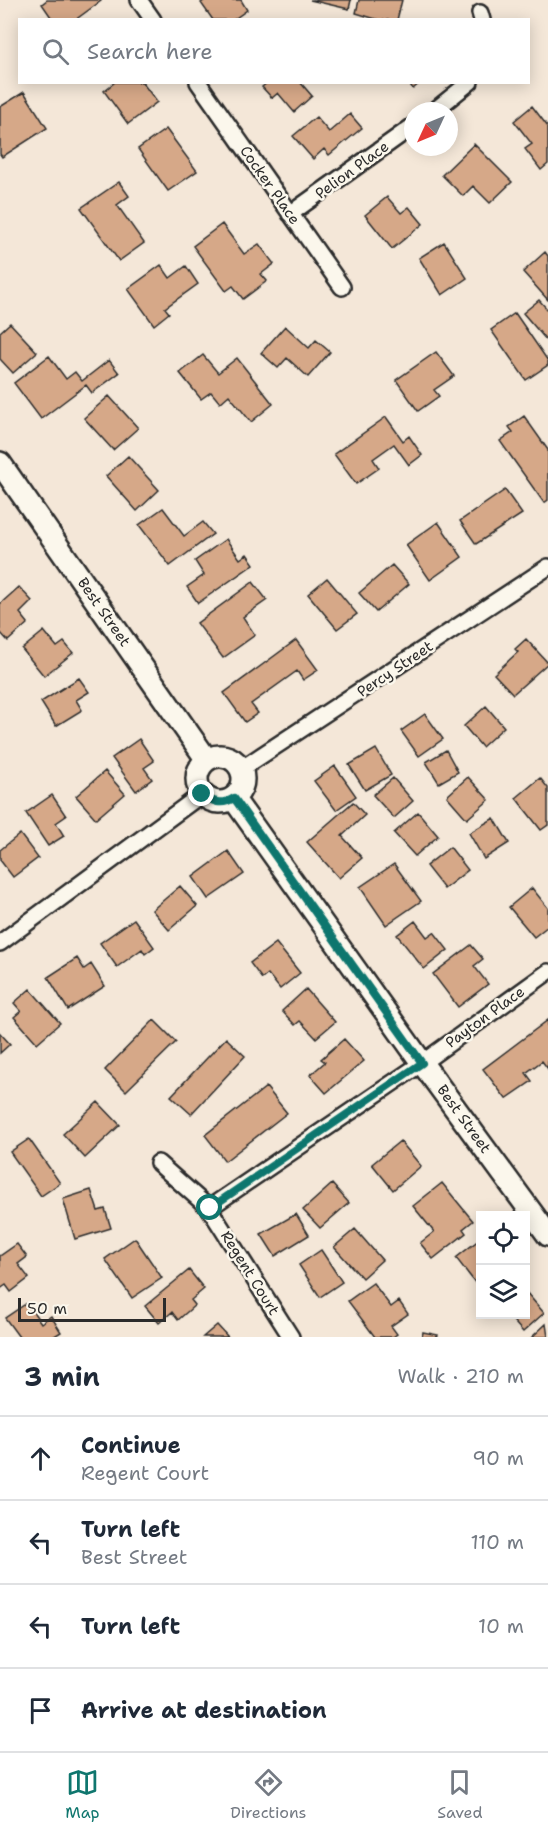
<!DOCTYPE html>
<html lang="en">
<head>
<meta charset="utf-8">
<style>
	body { margin:0; font-family:"Shantell Sans",sans-serif; background:#f6f6f7; color:#1f2937 }
	.controls { position:absolute; right:18px; bottom:18px; display:grid; overflow:hidden; border-radius:0px; box-shadow:0 3px 15px #0003 }
	.controls button { width:54px; height:54px; display:grid; place-items:center; padding:0; border:0; border-bottom:2px solid #e0e1e3; background:#fff; color:#1f2937; font:30px sans-serif }
	.compass { position:absolute; left:404px; top:102px; width:54px; height:54px; border-radius:50%; background:#fff; box-shadow:0 3px 15px #0003; rotate:226deg }
	.scale { position:absolute; left:18px; bottom:15px; width:148px; box-sizing:border-box; padding-left:6px; border:3px solid #2b2b2b; border-top:0; font-size:16px; line-height:21px; white-space:nowrap; color:#2b2b2b; -webkit-text-stroke:4px #fbf7ec; paint-order:stroke }
	.stop { position:absolute; width:18px; height:18px; margin:-14px; border:4px solid #0f766e; border-radius:50%; background:#fff }
	.stop.end { background:#0f766e; border-color:#fff; box-shadow:0 2px 6px #0008 }
	.list { margin:0; padding:0; list-style:none }
	h2 { display:flex; justify-content:space-between; align-items:center; height:78px; margin:0; padding:0 24px; font-size:26px }
	h2 small { font-size:20px; font-weight:400; color:#747a83 }
	.list li { display:grid; grid-template-columns:39px 1fr auto; gap:18px; align-items:center; box-sizing:border-box; height:84px; padding:0 24px; border-top:2px solid #e0e1e3 }
	.list b { display:block; font-size:22px; white-space:nowrap }
	.list p { margin:0; font-size:20px; white-space:nowrap; color:#747a83 }
	.list em { font-size:20px; font-style:normal; color:#747a83 }
	.icon { flex:none; width:33px; height:33px; fill:none; stroke:currentColor; stroke-width:2; stroke-linecap:round; stroke-linejoin:round }
	.map { position:relative; flex:none; width:548px; height:1337px; overflow:hidden }
	.search { position:absolute; background:#fff; box-shadow:0 3px 15px #0003; left:18px; right:18px; top:18px; height:66px; display:flex; align-items:center; gap:15px; box-sizing:border-box; padding:0 21px; border-radius:0px; color:#747a83; font-size:22px }
	.sheet { height:414px; background:#fff }
	nav { display:flex; justify-content:space-around; align-items:center; box-sizing:border-box; height:84px; border-top:2px solid #e0e1e3; background:#fff; font-size:16px; color:#747a83 }
	nav a { display:grid; justify-items:center; gap:3px }
	nav .on { color:#0f766e }
	.map>svg:first-child { display:block }
	.building { fill:#d6a888; stroke:#2b2b2b; stroke-width:1.5 }
	.lines { fill:none; stroke-linecap:round; stroke-linejoin:round }
	.street-casing { stroke:#2b2b2b; stroke-width:20 }
	.secondary-casing { stroke:#2b2b2b; stroke-width:26 }
	.street { stroke:#fbf7ec; stroke-width:15 }
	.secondary { stroke:#fbf7ec; stroke-width:21 }
	.route { stroke:#0f766e; stroke-width:8 }
	.labels { text-anchor:middle; dominant-baseline:central; stroke-width:5; stroke-linejoin:round; paint-order:stroke }
	.street-label { font-size:15px; fill:#2b2b2b; stroke:#fbf7ec }
</style>
</head>
<body>
<div class="map">
<svg width="548" height="1337" viewBox="0 0 548 1337">
	<rect width="100%" height="100%" fill="#f4e7d8"/>
	<filter id="ink" filterUnits="userSpaceOnUse"><feTurbulence type="fractalNoise" baseFrequency=".0167" numOctaves="2"/><feDisplacementMap in="SourceGraphic" scale="12" xChannelSelector="R" yChannelSelector="G"/><feConvolveMatrix kernelMatrix="1 2 1 2 8 2 1 2 1" color-interpolation-filters="sRGB"/></filter>
	<g filter="url(#ink)">
		<path class="building" d="M47 0H100L101 1 75 20H53L42 4Z
			M205 0H241L247 10 233 20H213L201 3Z
			M310 0H351L349 9Z
			M359 0H402L397 20H379L356 13Z
			M115 82H142L157 102 128 124 104 91Z
			M268 82H300L312 96 294 112 278 93 272 98 262 87Z
			M408 82H421L413 89Z
			M24 92 47 128 2 157 0 154V107Z
			M532 106 548 127V164L541 170 525 149 532 144 514 121Z
			M350 114 362 128 329 155 324 149 313 159 293 136 316 117 329 132Z
			M166 129 197 171 168 191 138 149Z
			M474 144 512 182 490 203 473 186 463 196 442 175Z
			M119 182 129 196 117 205 144 243 119 261 81 208Z
			M387 197 401 213 409 207 423 224 392 249 365 215Z
			M222 224 244 254 259 244 274 264 261 274 267 281 243 299 233 286 226 291 193 246Z
			M444 242 467 278 442 295 419 258Z
			M545 252 548 256V300L523 272Z
			M161 265 170 278 186 266 198 284 165 308 169 313 154 325 128 289Z
			M539 300 548 310V342L523 313Z
			M515 313 548 361V365L526 380 491 330Z
			M10 323 37 352 13 373 0 359V332Z
			M285 326 309 348 316 340 330 352 308 377 287 358 278 368 261 353Z
			M436 352 454 376 434 390 439 396 418 411 396 380Z
			M203 355 218 373 237 358 273 404 251 422 229 395 220 403 211 392 201 399 180 373Z
			M49 356 66 379 75 372 82 381 109 360 119 373 92 393 86 385 41 419 14 383Z
			M109 396 138 428 113 450 84 418Z
			M524 416 548 450V500L544 503 500 441 513 432 509 427Z
			M386 417 403 441 409 436 422 455 409 465 394 444 373 459 379 468 356 484 334 454Z
			M128 456 159 490 137 511 106 476Z
			M505 490 522 514 476 544 460 521Z
			M163 508 184 536 203 522 213 534 170 566 139 525Z
			M438 522 462 557 430 580 406 545Z
			M226 539 240 559 247 554 254 564 198 603 187 587 204 575 195 561Z
			M392 565 409 584 376 612 359 593Z
			M327 578 357 614 337 629 308 594Z
			M253 582 267 600 243 617 255 635 223 658 197 623Z
			M19 587 32 601 20 613 28 623 8 641 0 632V604Z
			M44 631 57 647 64 642 73 653 44 676 22 649Z
			M526 639 548 663 513 694 494 674 518 652 515 649Z
			M296 640 318 670 303 680 297 671 251 704 258 713 245 722 224 693Z
			M79 678 89 692 76 700 82 710 56 726 41 702Z
			M486 706 504 727 482 747 464 726Z
			M425 714 443 739 419 756 401 731Z
			M139 739 154 761 144 768 152 779 136 791 112 758Z
			M376 749 391 775 365 790 349 765Z
			M446 750 458 772 439 783 426 762Z
			M335 766 356 796 336 810 314 781Z
			M105 771 125 794 96 819 76 796Z
			M468 777 489 800 467 819 447 796Z
			M393 778 413 801 394 818 373 795Z
			M540 778 548 788V825L541 830 516 798Z
			M52 795 66 816 56 823 64 836 48 846 26 813Z
			M353 802 365 815 342 836 362 858 339 878 307 842Z
			M418 812 438 836 415 856 394 833Z
			M494 818 509 843 484 859 469 833Z
			M20 834 38 858 13 877 0 860V850Z
			M450 847 468 870 444 889 426 866Z
			M228 851 244 874 208 899 193 877Z
			M394 864 421 901 386 925 360 887Z
			M180 886 197 906 169 930 152 910Z
			M532 888 548 908V926L534 937 509 907Z
			M134 919 154 947 145 954 142 949 117 967 100 943Z
			M415 921 427 937 434 932 448 950 424 969 397 935Z
			M276 943 300 973 280 989 268 974 262 979 250 963Z
			M471 945 483 959 474 966 488 984 458 1007 433 974Z
			M77 958 84 969 91 964 105 986 68 1010 48 977Z
			M30 989 60 1023 37 1043 14 1017 21 1011 14 1003Z
			M306 989 335 1022 316 1038 300 1021 295 1025 282 1011Z
			M154 1020 176 1042 126 1091 105 1070Z
			M548 1020V1069L542 1061 526 1073 532 1081 506 1099 483 1069Z
			M0 1033 10 1044 0 1053Z
			M226 1038 245 1056 191 1114 171 1096Z
			M344 1039 364 1061 326 1093 310 1075 325 1062 321 1059Z
			M266 1087 287 1113 225 1161 205 1135Z
			M98 1102 120 1125 85 1158 63 1134Z
			M29 1139 60 1183 41 1196 10 1152Z
			M400 1141 421 1166 393 1190 372 1164Z
			M442 1183 473 1221 463 1229 466 1233 433 1259 420 1243 434 1232 413 1206Z
			M332 1184 349 1203 320 1228 303 1210Z
			M91 1190 98 1211 105 1209 111 1228 75 1239 63 1199Z
			M296 1214 309 1235 275 1256 261 1234Z
			M355 1229 382 1260 362 1278 334 1247Z
			M135 1238 162 1278 132 1298 105 1259Z
			M480 1239V1282L477 1285 456 1258Z
			M17 1244 27 1257 18 1264 29 1278 11 1292 6 1285 0 1289V1256Z
			M321 1250 342 1282 320 1297 299 1265Z
			M189 1270 204 1289 191 1300 195 1305 178 1320 172 1312 159 1323 145 1306Z
			M373 1283 391 1307 399 1301 408 1314 391 1326 397 1334 393 1337H375L348 1301Z
			M526 1292 544 1313 523 1332 507 1314H526Z
			M27 1303 41 1323 51 1316 61 1332 53 1337H19L5 1318Z
			M546 1324 548 1337H532Z
			M217 1325 228 1337H203Z
			M423 1332 438 1335 437 1337H422Z"/>
		<g class="lines">
			<g class="street-casing">
				<path id="street" d="M139 0 153 20
					M480 13 482 20
					M198 82 342 287
					M434 111 470 82
					M290 214 413 126
					M241 769 548 567
					M0 943 202 794
					M158 1163 209 1208 291 1337
					M209 1208 422 1063 548 972"/>
			</g>
			<g class="secondary-casing">
				<path id="secondary" d="M0 463 207 760
					M197 779a23 23 0 1 1 46 0a23 23 0 1 1-46 0Z
					M233 798 422 1063 548 1235"/>
			</g>
			<use href="#street" class="street"/>
			<use href="#secondary" class="secondary"/>
		</g>
	</g>
	<g class="lines" filter="url(#ink)">
		<path class="route" d="M202 794C212 802 222 806 234 798L422 1063 210 1208"/>
	</g>
	<g class="labels">
		<g class="street-label">
			<text transform="translate(352 170) rotate(-36)">Pelion Place</text>
			<text transform="translate(270 185) rotate(55)">Cocker Place</text>
			<text transform="translate(104 612) rotate(55)">Best Street</text>
			<text transform="translate(395 669) rotate(-34)">Percy Street</text>
			<text transform="translate(485 1017) rotate(-36)">Payton Place</text>
			<text transform="translate(464 1119) rotate(54)">Best Street</text>
			<text transform="translate(250 1273) rotate(58)">Regent Court</text>
		</g>
	</g>
</svg>
<div class="controls">
<button><svg class="icon" aria-label="locate" viewBox="0 0 24 24"><circle cx="12" cy="12" r="6"/><path d="M12 2v4M12 18v4M2 12h4M18 12h4"/></svg></button>
<button><svg class="icon" aria-label="layers" viewBox="0 0 24 24"><path d="M12 4l9 5-9 5-9-5zM3 14l9 5 9-5"/></svg></button>
</div>
<svg class="compass" viewBox="-18 -18 36 36"><path d="M0-13l5 13h-10z" fill="#e53935"/><path d="M0 13l5-13h-10z" fill="#747a83"/></svg>
<div class="scale">50 m</div>
<div class="stop" style="left:210px;top:1208px"></div>
<div class="stop end" style="left:202px;top:794px"></div>
<div class="search"><svg class="icon" aria-label="search" viewBox="0 0 24 24"><circle cx="10" cy="10" r="6"/><path d="M15 15l6 6"/></svg>Search here</div>
</div>
<section class="sheet">
<h2>3 min<small>Walk · 210 m</small></h2>
<ul class="list">
<li><svg class="icon" aria-label="ahead" viewBox="0 0 24 24"><path d="M12 20V5M6 11l6-6 6 6"/></svg><div><b>Continue</b><p>Regent Court</p></div><em>90 m</em></li>
<li><svg class="icon" aria-label="left" viewBox="0 0 24 24"><path d="M17 20v-9H6M10 6l-5 5 5 5"/></svg><div><b>Turn left</b><p>Best Street</p></div><em>110 m</em></li>
<li><svg class="icon" aria-label="left" viewBox="0 0 24 24"><path d="M17 20v-9H6M10 6l-5 5 5 5"/></svg><div><b>Turn left</b></div><em>10 m</em></li>
<li><svg class="icon" aria-label="arrive" viewBox="0 0 24 24"><path d="M6 21V4h12l-3 4 3 4H6"/></svg><div><b>Arrive at destination</b></div></li>
</ul>
</section>
<nav>
<a class="on"><svg class="icon" aria-label="map" viewBox="0 0 24 24"><path d="M3 6l6-2 6 2 6-2v14l-6 2-6-2-6 2zM9 4v14M15 6v14"/></svg>Map</a>
<a><svg class="icon" aria-label="directions" viewBox="0 0 24 24"><path d="M12 3l9 9-9 9-9-9zM9 14v-3h6M13 9l2 2-2 2"/></svg>Directions</a>
<a><svg class="icon" aria-label="saved" viewBox="0 0 24 24"><path d="M7 4h10v16l-5-4-5 4z"/></svg>Saved</a>
</nav>
</body>
</html>
